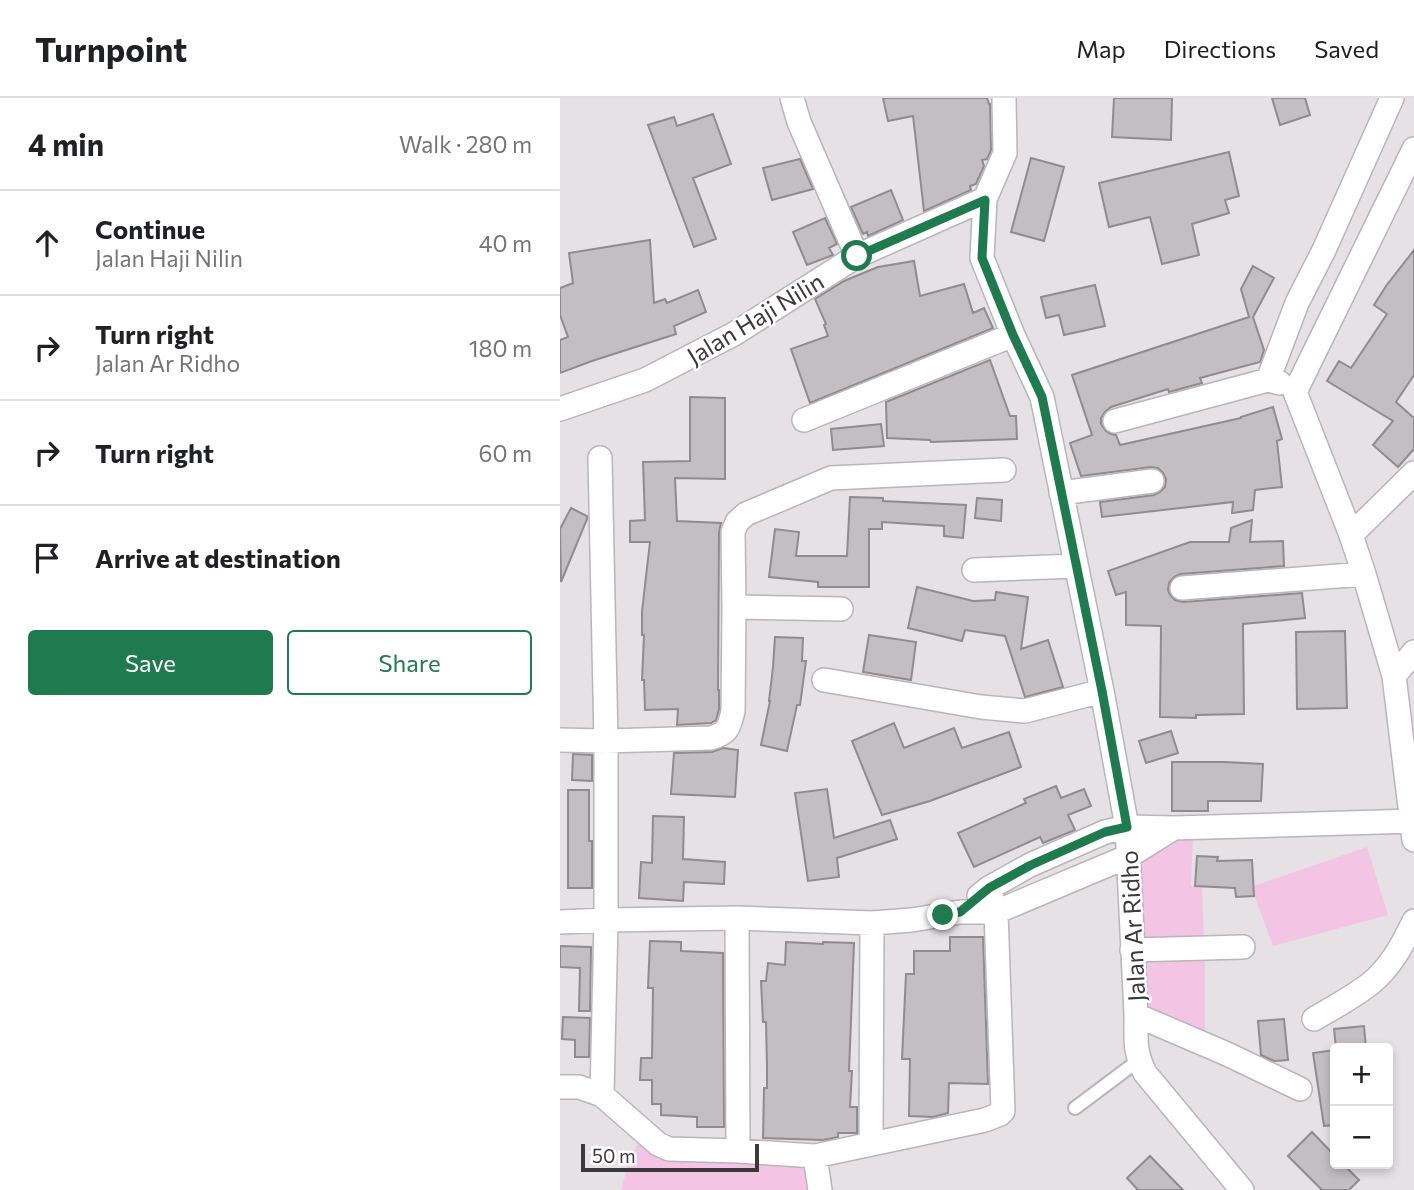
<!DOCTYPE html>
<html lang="en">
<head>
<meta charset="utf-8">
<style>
	body { margin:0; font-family:Commissioner,sans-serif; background:#f6f6f6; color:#202124 }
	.controls { position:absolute; right:21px; bottom:21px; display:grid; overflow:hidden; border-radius:7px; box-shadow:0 4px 10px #0003 }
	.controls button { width:63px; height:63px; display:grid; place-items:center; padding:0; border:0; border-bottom:2px solid #e0e0e0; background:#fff; color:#202124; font:35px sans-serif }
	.scale { position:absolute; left:21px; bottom:18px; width:178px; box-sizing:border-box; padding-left:7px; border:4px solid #3b393a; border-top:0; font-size:19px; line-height:24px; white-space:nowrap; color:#3b393a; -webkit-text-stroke:5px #fff; paint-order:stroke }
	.stop { position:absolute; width:21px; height:21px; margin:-16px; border:5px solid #207a4f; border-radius:50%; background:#fff }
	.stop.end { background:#207a4f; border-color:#fff; box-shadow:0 2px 7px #0008 }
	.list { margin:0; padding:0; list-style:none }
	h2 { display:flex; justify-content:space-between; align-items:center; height:91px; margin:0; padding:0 28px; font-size:30px }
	h2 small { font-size:23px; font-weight:400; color:#757577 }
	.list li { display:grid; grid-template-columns:46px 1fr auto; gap:21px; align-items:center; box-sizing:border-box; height:105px; padding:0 28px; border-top:2px solid #e0e0e0 }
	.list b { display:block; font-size:26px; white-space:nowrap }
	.list p { margin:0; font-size:23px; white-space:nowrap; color:#757577 }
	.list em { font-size:23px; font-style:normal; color:#757577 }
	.actions { display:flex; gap:14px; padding:21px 28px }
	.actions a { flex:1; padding:16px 0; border:2px solid #207a4f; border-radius:7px; text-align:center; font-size:24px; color:#207a4f }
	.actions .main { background:#207a4f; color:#fff }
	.icon { flex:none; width:38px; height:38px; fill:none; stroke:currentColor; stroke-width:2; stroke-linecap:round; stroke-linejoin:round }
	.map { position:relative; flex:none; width:854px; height:1092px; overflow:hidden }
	header { display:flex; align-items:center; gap:42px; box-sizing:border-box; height:98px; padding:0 35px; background:#fff; border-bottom:2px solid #e0e0e0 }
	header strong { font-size:33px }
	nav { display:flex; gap:38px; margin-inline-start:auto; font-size:24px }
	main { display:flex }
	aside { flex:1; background:#fff }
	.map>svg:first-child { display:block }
	.green { fill:#f3c4e4 }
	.building { fill:#c3bec1; stroke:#908b8e; stroke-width:2 }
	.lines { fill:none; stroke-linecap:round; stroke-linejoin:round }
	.service-casing { stroke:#bab5b8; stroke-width:16 }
	.minor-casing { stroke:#bab5b8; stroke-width:26 }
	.service { stroke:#fff; stroke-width:12 }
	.minor { stroke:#fff; stroke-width:23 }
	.route { stroke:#207a4f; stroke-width:9 }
	.labels { text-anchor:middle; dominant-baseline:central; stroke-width:5; stroke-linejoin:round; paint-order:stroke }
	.street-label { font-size:24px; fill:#3b393a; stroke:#fff }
</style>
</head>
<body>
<header>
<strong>Turnpoint</strong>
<nav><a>Map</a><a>Directions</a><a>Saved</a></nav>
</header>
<main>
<aside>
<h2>4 min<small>Walk · 280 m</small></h2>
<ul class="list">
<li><svg class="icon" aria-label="ahead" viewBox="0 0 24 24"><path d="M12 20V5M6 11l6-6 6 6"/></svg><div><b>Continue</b><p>Jalan Haji Nilin</p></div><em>40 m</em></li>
<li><svg class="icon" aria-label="right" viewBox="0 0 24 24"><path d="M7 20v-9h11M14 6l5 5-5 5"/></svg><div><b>Turn right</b><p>Jalan Ar Ridho</p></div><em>180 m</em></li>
<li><svg class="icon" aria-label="right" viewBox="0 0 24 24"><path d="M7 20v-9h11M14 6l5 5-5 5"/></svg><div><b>Turn right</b></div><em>60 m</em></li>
<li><svg class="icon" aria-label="arrive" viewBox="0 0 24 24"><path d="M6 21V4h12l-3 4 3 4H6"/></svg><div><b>Arrive at destination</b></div></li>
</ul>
<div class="actions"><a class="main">Save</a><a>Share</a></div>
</aside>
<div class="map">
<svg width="854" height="1092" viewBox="0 0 854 1092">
	<rect width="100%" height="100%" fill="#e6e1e4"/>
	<path class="green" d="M618 738H633L631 788H642L644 844 579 843 575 764Z
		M807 749 828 817 713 848 691 789Z
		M579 859H645V938L581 913Z
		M78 1045 90 1055 105 1060 243 1068 250 1092H61L68 1067Z"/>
	<path class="building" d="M323 0H427L429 6H430L431 52 427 61 422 62 424 68 416 86 410 88 411 92 364 113 353 18 328 23Z
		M554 0H612L611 42 552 39Z
		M712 0H745L750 17 720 27Z
		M153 16 171 66 133 80 156 141 134 149 88 27 114 19 117 28Z
		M669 54 679 98 665 102 669 115 632 126 639 157 602 166 590 119 549 129 539 85Z
		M471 60 504 69 484 143 451 134Z
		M240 61 253 91 212 102 203 70Z
		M331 92 343 122 308 138 307 134 303 136 291 109Z
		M265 120 277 146 269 150 273 157 247 167 233 134Z
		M90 142 94 205 105 201 107 205 138 192 146 214 114 228 116 236 32 263 0 275V242L8 239 0 217V190L13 185 9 155Z
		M854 152V277L836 304 854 320V351L838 369 813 347 833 323 767 283 779 263 791 270 827 216 814 207 826 188Z
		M354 163 360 198 404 186 413 215 424 210 433 230 250 305 231 251 268 238 264 227 266 226 255 201 284 183 318 169Z
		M693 168 714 180 693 219 704 252 700 264 640 280 642 285 609 294 608 291 551 309 545 314 541 320V326L546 333 551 336 556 337 560 347 681 320V319L713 309 722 341 717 343 722 389 695 392 693 412 672 415 673 404 542 419 540 404 594 397 600 394 605 389 606 381 603 375 598 370 591 369 521 378 510 345 532 337 512 277 689 219 681 191Z
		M535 187 545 228 504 237 499 217 486 220 481 199Z
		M430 262 450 318H456L457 341 371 344 370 342 327 340 326 304Z
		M130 299 165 300V381L115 380 117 423 161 425 159 434 158 592H159V611L156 622 151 625 117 627 118 611 85 612 84 582H82L84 537H82V513L90 444H70V423L85 422 83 364 130 363Z
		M321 326 324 348 273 352 271 331Z
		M290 399 323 400V403L406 407 403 440 384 438V428L322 424V431H309V489H258V484L209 479 215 431 239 434 236 458H287Z
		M417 400 442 402 441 423 415 420Z
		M11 410 27 418V421L1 484 0 431Z
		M692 422 690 444 723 443 724 468 620 476 614 479 609 485 608 492 610 497 615 502 623 504 742 495 745 520 683 526 684 616 636 617V620L600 619 601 528 566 527V494L556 497 548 473 630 444H669L671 430Z
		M357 489 413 503 435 502 436 494 468 499 461 551 488 542 503 589 465 599 445 538 405 532 402 543 348 530Z
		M785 533 787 610 737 611 736 534Z
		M309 537 356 544 351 582 303 574Z
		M215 539 243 540 242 563H246L240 607H237L227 653 201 647 210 603H209L213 569Z
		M334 625 344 650 394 630 402 650 449 634 461 669 370 703 322 717 292 643Z
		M611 633 618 655 586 665 579 643Z
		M163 650 178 652 175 699 111 696 114 655 152 654Z
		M13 656 32 657V683L12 682Z
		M612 664H665L703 666 701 703H648V713H612Z
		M496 688 501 700 524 691 531 708 508 717 515 732 483 745 480 739 414 769 398 735 466 705 464 701Z
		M267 691 274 740 330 722 337 741 277 760 279 779 248 783 235 695Z
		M8 692H29V743H32V790H8Z
		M93 718 124 719 123 761 165 764 164 786 124 784 123 803 79 800 81 764 92 765Z
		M637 758 658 759 657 763 692 762 694 798 676 799 675 790 635 788Z
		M390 839H423L428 986 389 985 388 1015 373 1019 349 1018 350 961H342L346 876H354V853H390Z
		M90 843 121 844V853L163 855 164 1029H137V1019L101 1017V1006H92V982H80L81 960H92L93 890H88Z
		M226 844 263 846V844L294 845 289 973H292L290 1009H297V1035H278V1039L263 1042 203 1040 204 990H207V969L206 924H203L201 883H206L208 865 225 867Z
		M0 848 31 849 30 913H19L20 870 0 869Z
		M3 919 30 920 29 959H15V942L2 941Z
		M724 921 728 962 714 963 701 957 698 923Z
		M804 928 806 950H776L774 931Z
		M775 952V1027L764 1028 753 955Z
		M752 1034 775 1058V1066H783L799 1082 789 1092H762L728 1058Z
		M590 1058 623 1092H578L567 1080Z"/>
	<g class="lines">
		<g class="service-casing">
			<path id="service" d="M515 1010 579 962"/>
		</g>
		<g class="minor-casing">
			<path id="minor" d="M232 0 239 24 297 158
				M444 0 445 55 425 101 422 160 453 237 482 299 542 593 567 729 576 917C576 941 574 953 585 975L682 1092
				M854 51 735 294 791 437 804 476 834 578 854 742
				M708 282 737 205 764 152 832 0
				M0 311 85 282 174 236 297 158 425 101
				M244 322 453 237
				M555 323 708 282 720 285
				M40 360 46 643V822L42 997
				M501 395 592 383
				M791 437 854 375
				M414 472 516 468
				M622 490 804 476
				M174 509 281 511
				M834 578 854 554
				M264 582 421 609 465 613 542 593
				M0 642 46 643 151 640C168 635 169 630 173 613L174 509 173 434 177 424 186 416 271 380 444 372
				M419 798 429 790 470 767 545 734 567 729 614 730 854 723
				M177 820 178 1053
				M0 824 46 822 177 820 312 825 352 822 400 814H436L569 758 614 730
				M572 852 683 849
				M576 917 667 956 740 991
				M754 921C773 910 793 899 810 886 831 869 843 846 854 823
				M0 989H19L42 997 98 1046 109 1051 178 1053 255 1058 425 1022 440 1016 443 1013 436 814 429 790
				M311 1046 312 825
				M255 1058 260 1092"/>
		</g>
		<use href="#service" class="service"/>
		<use href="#minor" class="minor"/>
	</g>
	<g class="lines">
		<path class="route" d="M297 158 425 102 422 160 453 237 482 299 542 593 567 729 545 734 471 767 429 790 400 814 383 817"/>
	</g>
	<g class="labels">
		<g class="street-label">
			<text transform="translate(195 220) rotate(-31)">Jalan Haji Nilin</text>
			<text transform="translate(572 828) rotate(-93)">Jalan Ar Ridho</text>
		</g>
	</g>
</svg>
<div class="controls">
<button>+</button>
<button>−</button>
</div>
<div class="scale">50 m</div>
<div class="stop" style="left:297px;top:158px"></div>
<div class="stop end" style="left:383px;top:817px"></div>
</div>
</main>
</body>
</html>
